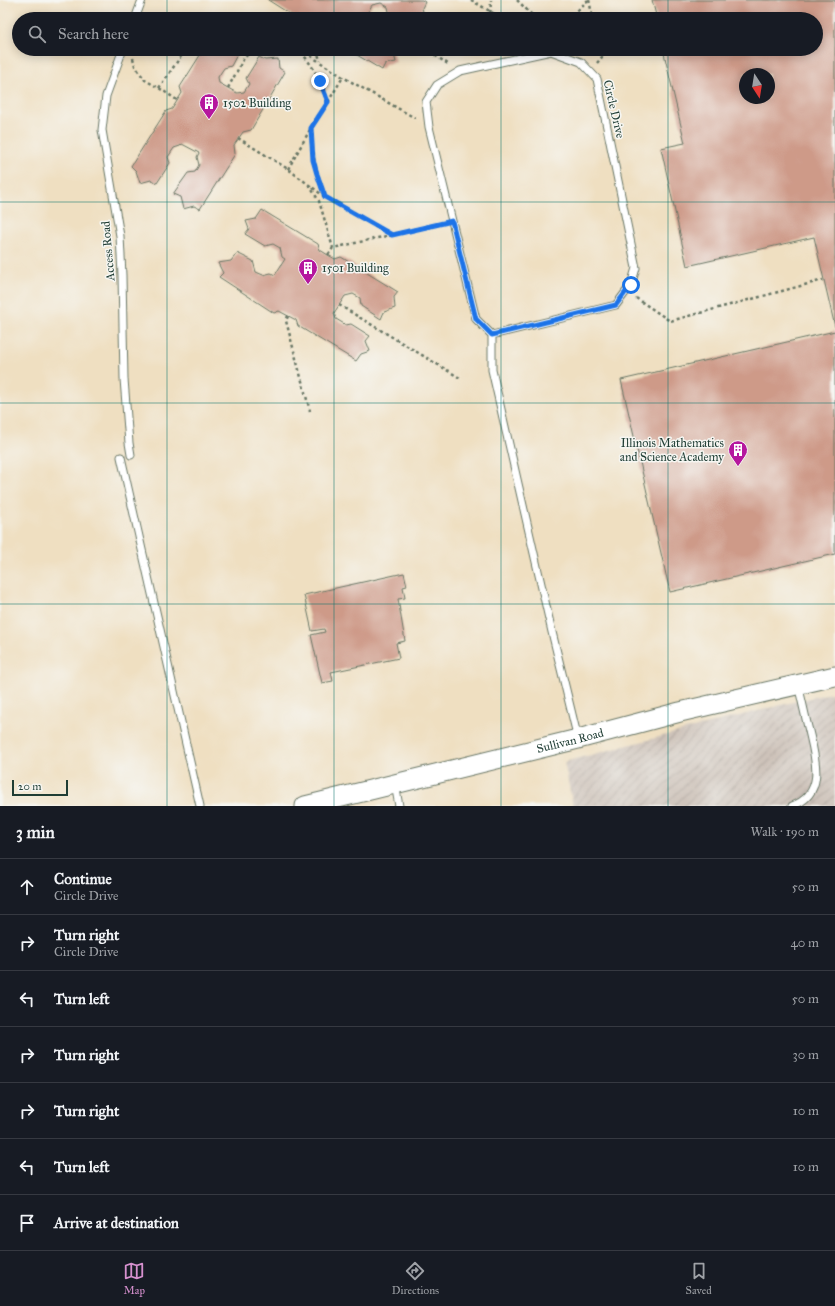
<!DOCTYPE html>
<html lang="en">
<head>
<meta charset="utf-8">
<style>
	body { margin:0; font-family:"IM FELL Great Primer",serif; background:#20242c; color:#f1f3f6 }
	.compass { position:absolute; left:739px; top:68px; width:36px; height:36px; border-radius:50%; background:#171b24; box-shadow:0 2px 10px #0003; rotate:168deg }
	.scale { position:absolute; left:12px; bottom:10px; width:56px; box-sizing:border-box; padding-left:4px; border:2px solid #1f3d34; border-top:0; font-size:11px; line-height:14px; white-space:nowrap; color:#1f3d34; -webkit-text-stroke:3px #f6f6f2; paint-order:stroke }
	.stop { position:absolute; width:12px; height:12px; margin:-9px; border:3px solid #1a73e8; border-radius:50%; background:#fff }
	.stop.end { background:#1a73e8; border-color:#fff; box-shadow:0 1px 4px #0008 }
	.list { margin:0; padding:0; list-style:none }
	h2 { display:flex; justify-content:space-between; align-items:center; height:52px; margin:0; padding:0 16px; font-size:17px }
	h2 small { font-size:13px; font-weight:400; color:#9ea1a6 }
	.list li { display:grid; grid-template-columns:26px 1fr auto; gap:12px; align-items:center; box-sizing:border-box; height:56px; padding:0 16px; border-top:1px solid #363941 }
	.list b { display:block; font-size:15px; white-space:nowrap }
	.list p { margin:0; font-size:13px; white-space:nowrap; color:#9ea1a6 }
	.list em { font-size:13px; font-style:normal; color:#9ea1a6 }
	.icon { flex:none; width:22px; height:22px; fill:none; stroke:currentColor; stroke-width:2; stroke-linecap:round; stroke-linejoin:round }
	.map { position:relative; flex:none; width:835px; height:806px; overflow:hidden }
	.search { position:absolute; background:#171b24; box-shadow:0 2px 10px #0003; left:12px; right:12px; top:12px; height:44px; display:flex; align-items:center; gap:10px; box-sizing:border-box; padding:0 14px; border-radius:22px; color:#9ea1a6; font-size:15px }
	.sheet { height:444px; background:#171b24 }
	nav { display:flex; justify-content:space-around; align-items:center; box-sizing:border-box; height:56px; border-top:1px solid #363941; background:#171b24; font-size:11px; color:#9ea1a6 }
	nav a { display:grid; justify-items:center; gap:2px }
	nav .on { color:#d690ce }
	.map>svg:first-child { display:block }
	.industrial { fill:url(#industrial-furrows) }
	.building { fill:#ce9a88; fill-rule:evenodd }
	.lines { fill:none; stroke-linecap:round; stroke-linejoin:round }
	.service-casing { stroke:#687665; stroke-width:9 }
	.tertiary-casing { stroke:#687665; stroke-width:21 }
	.path { stroke:#687665; stroke-width:2.5; stroke-dasharray:3 3; stroke-linecap:butt }
	.service { stroke:#fff; stroke-width:7 }
	.tertiary { stroke:#fff; stroke-width:19 }
	.route { stroke:#1a73e8; stroke-width:5 }
	.grid { fill:none; stroke:#0f766e; stroke-width:1; stroke-opacity:0.55 }
	.labels { text-anchor:middle; dominant-baseline:central; stroke-width:3; stroke-linejoin:round; paint-order:stroke }
	.poi-label { font-size:12px; fill:#1f3d34; stroke:#f6f6f2; text-anchor:start }
	.street-label { font-size:12px; fill:#1f3d34; stroke:#f6f6f2 }
</style>
</head>
<body>
<div class="map">
<svg width="835" height="806" viewBox="0 0 835 806">
	<defs>
		<pattern id="industrial-furrows" width="10" height="10" patternUnits="userSpaceOnUse"><rect width="10" height="10" fill="#cdc2b9"/><path d="M-1 1l2-2M0 10L10 0M9 11l2-2" fill="none" stroke="#a69f97"/></pattern>
	</defs>
	<rect width="100%" height="100%" fill="#f6f6f2"/>
	<filter id="ink" filterUnits="userSpaceOnUse"><feTurbulence type="fractalNoise" baseFrequency=".025" numOctaves="2"/><feDisplacementMap in="SourceGraphic" scale="8" xChannelSelector="R" yChannelSelector="G"/><feConvolveMatrix kernelMatrix="1 2 1 2 8 2 1 2 1" color-interpolation-filters="sRGB"/></filter>
	<filter id="wash" filterUnits="userSpaceOnUse"><feTurbulence type="fractalNoise" baseFrequency=".012" numOctaves="4" result="noise"/><feDisplacementMap in="SourceGraphic" scale="16" xChannelSelector="R" yChannelSelector="G"/><feGaussianBlur stdDeviation="0.9" result="paint"/><feColorMatrix in="noise" values="0 0 0 0 0 0 0 0 0 0 0 0 0 0 0 0 0 1.4 0 .05"/><feComposite in="paint" operator="in"/></filter>
	<g filter="url(#wash)">
		<rect width="100%" height="100%" fill="#efdfc1"/>
		<path class="industrial" d="M835 692V806H573L564 762 785 704Z"/>
		<g id="blocks">
			<path class="building" d="M268 0H422L425 2 422 8 425 19H395L390 16 388 7 381 3 372 5 364 19H298Z
				M652 0H835V327L814 237 687 266 661 148 685 143 663 49H816V19H657ZM745 74H769V98H745Z
				M204 49H240L231 66 224 68 218 77 219 83 237 93 244 92 249 84 246 78 259 57 265 60 278 59 279 68 285 72 251 130 243 132 234 145 235 154 200 209 194 206 183 209 180 197 173 194 188 173 195 172 199 165 197 157 199 153 182 144 180 146 174 148 168 157 170 163 157 183 151 180 140 183 136 171 131 166 166 111 172 109 182 93 180 87Z
				M347 49H394L393 51 396 62 385 64 382 70Z
				M262 210 318 244 320 250 328 255 335 259 341 257 398 292 394 297 395 308 384 312 381 319 361 306 360 298 353 294 345 296 334 313 336 319 346 325 351 324 370 336 366 341 370 351 361 354 356 361 298 326 296 320 279 311 274 313 219 277 223 273 218 263 231 261 237 253 253 261 256 272 263 275 271 273 275 275 285 259 282 257 280 248 273 244 265 246 245 234 249 229 246 221 256 219Z
				M835 331V554L670 592 621 380Z
				M404 573 407 586 403 587 405 598 398 599 405 641 396 643 399 658 331 672 333 681 322 683 311 635 325 632 324 629 312 631 304 595Z"/>
		</g>
	</g>
	<g filter="url(#ink)">
		<use href="#blocks" fill-opacity="0" stroke="#687665" stroke-width="1"/>
		<g class="lines">
			<g class="service-casing">
				<path id="service" d="M135 19 142 0
					M123 49 106 96 102 130 120 236 122 275 124 379 129 443 131 455
					M551 51 581 62 597 79 636 268 631 285 616 305 492 335 476 319 429 127 426 102 437 85 460 71Z
					M492 335V370L552 632 578 739
					M121 457 200 806
					M395 784 399 806
					M792 806C827 794 815 757 809 731 805 716 802 700 798 685"/>
			</g>
			<g class="tertiary-casing">
				<g id="tertiary">
					<path id="s1" d="M305 806 578 739 680 712 835 676"/>
				</g>
			</g>
			<path class="path" d="M471 0 503 19
				M517 0 536 19
				M589 0 593 19
				M368 13 378 19
				M214 19H226
				M490 19 491 0
				M569 19 588 0
				M294 49 306 53 343 77 415 118
				M317 49 320 61
				M425 49 448 64
				M301 52C314 67 322 83 328 102
				M133 58 135 66 145 80 159 88 177 100
				M597 63 602 57 600 49
				M159 88 186 49
				M228 88 244 58 254 49
				M311 128C312 152 315 173 325 195
				M238 138 288 169 325 197 392 235
				M288 169 311 128 328 102 343 77
				M309 185 319 201 333 248
				M328 255 333 248 440 224
				M636 298 670 321 823 280
				M339 305 460 378
				M288 316 286 321 310 411"/>
			<use href="#service" class="service"/>
			<use href="#tertiary" class="tertiary"/>
		</g>
	</g>
	<g class="lines" filter="url(#ink)">
		<path class="route" d="M320 81 328 102 311 128 313 160 317 174 325 197 392 235 452 221 476 319 492 335 616 305 631 285"/>
	</g>
	<path class="grid" d="M167 0V19M334 0V19M501 0V19M668 0V19M167 49V806M334 49V806M501 49V806M668 49V806M0 202H835M0 403H835M0 604H835"/>
	<defs>
		<g id="building-pin" transform="scale(1)"><path d="M0 17L-7.5 6A9.5 9.5 0 1 1 7.5 6Z" fill="#b5179e" stroke="#f6f6f2"/><path d="M-4-6H4V6H1V3H-1V6H-4ZM-2.5-4.3h1.7v1.8h-1.7ZM.8-4.3h1.7v1.8H.8ZM-2.5-1h1.7V.8h-1.7ZM.8-1h1.7V.8H.8Z" fill="#fff"/></g>
	</defs>
	<g fill-rule="evenodd">
		<use href="#building-pin" x="209" y="103"/>
		<use href="#building-pin" x="308" y="268"/>
		<use href="#building-pin" x="738" y="450"/>
	</g>
	<g class="labels">
		<g class="poi-label">
			<text x="223" y="103">1502 Building</text>
			<text x="322" y="268">1501 Building</text>
			<text x="724" y="443" text-anchor="end">Illinois Mathematics<tspan x="724" dy="14">and Science Academy</tspan></text>
		</g>
		<g class="street-label">
			<text transform="translate(614 109) rotate(77)">Circle Drive</text>
			<text transform="translate(108 251) rotate(-95)">Access Road</text>
			<text stroke="none"><textPath href="#s1" startOffset="273">Sullivan Road</textPath></text>
		</g>
	</g>
</svg>
<svg class="compass" viewBox="-18 -18 36 36"><path d="M0-13l5 13h-10z" fill="#e53935"/><path d="M0 13l5-13h-10z" fill="#9ea1a6"/></svg>
<div class="scale">20 m</div>
<div class="stop" style="left:631px;top:285px"></div>
<div class="stop end" style="left:320px;top:81px"></div>
<div class="search"><svg class="icon" aria-label="search" viewBox="0 0 24 24"><circle cx="10" cy="10" r="6"/><path d="M15 15l6 6"/></svg>Search here</div>
</div>
<section class="sheet">
<h2>3 min<small>Walk · 190 m</small></h2>
<ul class="list">
<li><svg class="icon" aria-label="ahead" viewBox="0 0 24 24"><path d="M12 20V5M6 11l6-6 6 6"/></svg><div><b>Continue</b><p>Circle Drive</p></div><em>50 m</em></li>
<li><svg class="icon" aria-label="right" viewBox="0 0 24 24"><path d="M7 20v-9h11M14 6l5 5-5 5"/></svg><div><b>Turn right</b><p>Circle Drive</p></div><em>40 m</em></li>
<li><svg class="icon" aria-label="left" viewBox="0 0 24 24"><path d="M17 20v-9H6M10 6l-5 5 5 5"/></svg><div><b>Turn left</b></div><em>50 m</em></li>
<li><svg class="icon" aria-label="right" viewBox="0 0 24 24"><path d="M7 20v-9h11M14 6l5 5-5 5"/></svg><div><b>Turn right</b></div><em>30 m</em></li>
<li><svg class="icon" aria-label="right" viewBox="0 0 24 24"><path d="M7 20v-9h11M14 6l5 5-5 5"/></svg><div><b>Turn right</b></div><em>10 m</em></li>
<li><svg class="icon" aria-label="left" viewBox="0 0 24 24"><path d="M17 20v-9H6M10 6l-5 5 5 5"/></svg><div><b>Turn left</b></div><em>10 m</em></li>
<li><svg class="icon" aria-label="arrive" viewBox="0 0 24 24"><path d="M6 21V4h12l-3 4 3 4H6"/></svg><div><b>Arrive at destination</b></div></li>
</ul>
</section>
<nav>
<a class="on"><svg class="icon" aria-label="map" viewBox="0 0 24 24"><path d="M3 6l6-2 6 2 6-2v14l-6 2-6-2-6 2zM9 4v14M15 6v14"/></svg>Map</a>
<a><svg class="icon" aria-label="directions" viewBox="0 0 24 24"><path d="M12 3l9 9-9 9-9-9zM9 14v-3h6M13 9l2 2-2 2"/></svg>Directions</a>
<a><svg class="icon" aria-label="saved" viewBox="0 0 24 24"><path d="M7 4h10v16l-5-4-5 4z"/></svg>Saved</a>
</nav>
</body>
</html>
